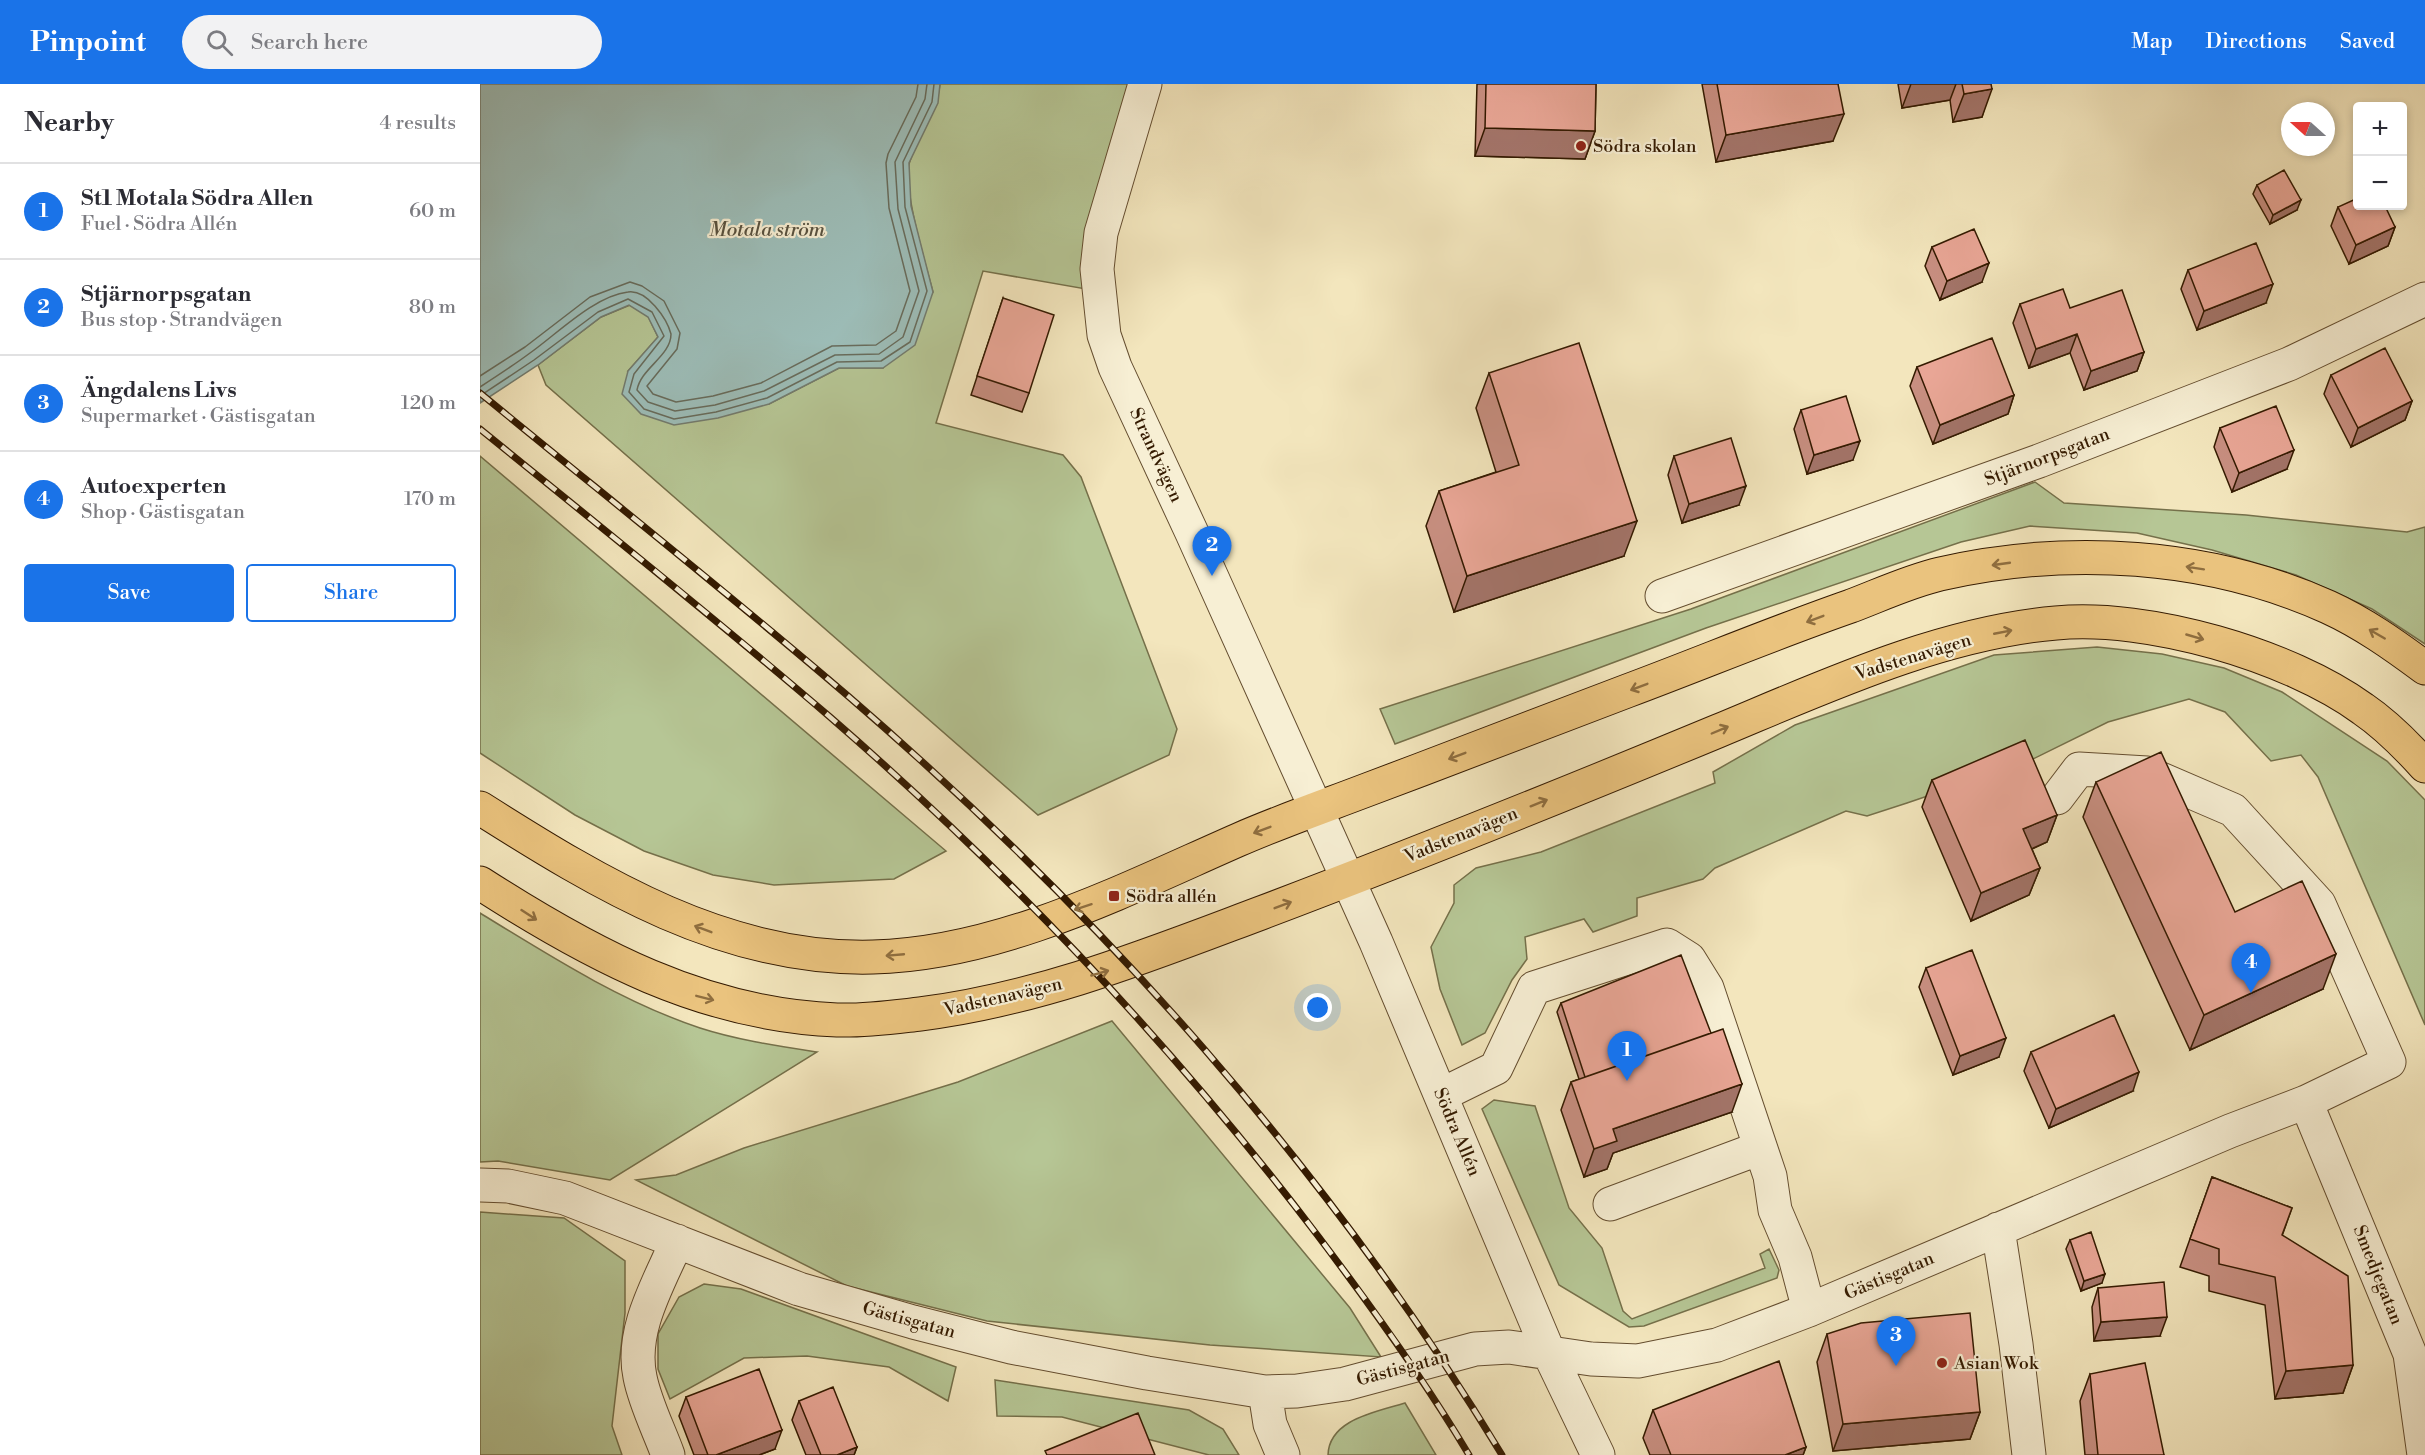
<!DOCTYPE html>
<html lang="en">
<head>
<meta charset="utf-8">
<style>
	body { margin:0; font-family:"Libre Bodoni",serif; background:#f2f2f3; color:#2b2b33 }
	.controls { position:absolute; right:18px; top:18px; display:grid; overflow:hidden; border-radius:6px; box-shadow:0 3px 9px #0003 }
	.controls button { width:54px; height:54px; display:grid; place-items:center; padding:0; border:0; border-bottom:2px solid #e1e1e2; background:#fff; color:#2b2b33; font:30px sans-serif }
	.compass { position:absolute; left:1801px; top:18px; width:54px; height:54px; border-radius:50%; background:#fff; box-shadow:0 3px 9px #0003; rotate:291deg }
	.you { position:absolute; left:838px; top:924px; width:21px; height:21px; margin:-15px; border:4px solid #fff; border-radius:50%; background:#1a73e8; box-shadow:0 0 0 9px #1a73e833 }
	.badge { display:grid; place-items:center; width:39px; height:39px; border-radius:50%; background:#1a73e8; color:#fff; font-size:20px; font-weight:700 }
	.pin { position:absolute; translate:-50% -50px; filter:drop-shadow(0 2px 3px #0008) }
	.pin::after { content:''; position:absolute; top:32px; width:21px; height:18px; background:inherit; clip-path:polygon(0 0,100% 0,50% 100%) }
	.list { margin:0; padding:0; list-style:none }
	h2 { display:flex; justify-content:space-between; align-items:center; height:78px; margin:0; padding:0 24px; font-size:26px }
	h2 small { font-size:20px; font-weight:400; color:#7c7c81 }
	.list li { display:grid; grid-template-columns:39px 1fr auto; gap:18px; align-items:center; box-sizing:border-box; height:96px; padding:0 24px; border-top:2px solid #e1e1e2 }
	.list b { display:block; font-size:22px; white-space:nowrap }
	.list p { margin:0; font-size:20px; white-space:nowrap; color:#7c7c81 }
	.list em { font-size:20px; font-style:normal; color:#7c7c81 }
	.actions { display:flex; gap:12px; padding:18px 24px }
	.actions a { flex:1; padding:14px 0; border:2px solid #1a73e8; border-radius:6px; text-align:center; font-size:21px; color:#1a73e8 }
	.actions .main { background:#1a73e8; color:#fff }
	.icon { flex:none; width:33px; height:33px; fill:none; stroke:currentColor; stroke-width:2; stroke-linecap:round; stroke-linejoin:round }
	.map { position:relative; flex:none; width:1945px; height:1371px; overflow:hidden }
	header { display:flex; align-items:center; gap:36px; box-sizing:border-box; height:84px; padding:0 30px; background:#1a73e8; color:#fff }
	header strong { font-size:28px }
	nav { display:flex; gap:33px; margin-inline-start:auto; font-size:21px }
	.search { width:420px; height:54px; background:#f2f2f3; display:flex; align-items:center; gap:15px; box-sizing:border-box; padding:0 21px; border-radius:33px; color:#7c7c81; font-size:22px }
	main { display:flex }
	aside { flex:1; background:#fff }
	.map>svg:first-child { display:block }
	.green { fill:#b6c695; stroke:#75704a; stroke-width:1.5 }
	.water { fill:#9dbeb9; stroke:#737c6f; stroke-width:1.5 }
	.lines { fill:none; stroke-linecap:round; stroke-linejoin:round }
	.shore { stroke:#686c5c; stroke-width:1.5 }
	.minor-casing { stroke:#644d2f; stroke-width:35 }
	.major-casing { stroke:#341a00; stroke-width:35 }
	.minor { stroke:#f7efd4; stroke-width:33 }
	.major { stroke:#eac37e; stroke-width:33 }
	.rail-casing { stroke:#341a00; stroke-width:7 }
	.rail { stroke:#f7efd4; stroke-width:4.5; stroke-dasharray:14; stroke-linecap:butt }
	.wall { fill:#c88f81; stroke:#341a00; stroke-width:1.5 }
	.shaded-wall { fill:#a37469; stroke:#341a00; stroke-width:1.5 }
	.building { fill:#e9a696; stroke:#341a00; stroke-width:1.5 }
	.oneway { stroke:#8f6e3f }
	.poi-dot { fill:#8f2418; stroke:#f7efd4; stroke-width:2 }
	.labels { text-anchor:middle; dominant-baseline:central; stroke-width:4.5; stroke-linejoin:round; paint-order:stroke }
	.poi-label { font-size:18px; fill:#341a00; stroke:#f7efd4; text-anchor:start }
	.street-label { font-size:18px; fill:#341a00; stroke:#f7efd4 }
	.water-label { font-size:20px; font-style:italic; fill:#595341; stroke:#f7efd4 }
</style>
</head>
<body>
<header>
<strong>Pinpoint</strong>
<div class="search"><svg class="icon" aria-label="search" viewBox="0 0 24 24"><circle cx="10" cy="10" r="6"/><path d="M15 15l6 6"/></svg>Search here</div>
<nav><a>Map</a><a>Directions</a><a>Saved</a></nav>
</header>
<main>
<aside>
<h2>Nearby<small>4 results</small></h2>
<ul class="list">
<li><span class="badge">1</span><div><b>St1 Motala Södra Allen</b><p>Fuel · Södra Allén</p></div><em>60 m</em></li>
<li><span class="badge">2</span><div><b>Stjärnorpsgatan</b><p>Bus stop · Strandvägen</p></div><em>80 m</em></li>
<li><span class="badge">3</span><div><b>Ängdalens Livs</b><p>Supermarket · Gästisgatan</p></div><em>120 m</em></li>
<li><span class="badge">4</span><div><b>Autoexperten</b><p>Shop · Gästisgatan</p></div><em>170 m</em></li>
</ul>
<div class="actions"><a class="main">Save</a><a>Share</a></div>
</aside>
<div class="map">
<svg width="1945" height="1371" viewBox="0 0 1945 1371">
	<rect width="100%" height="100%" fill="#f3e6bd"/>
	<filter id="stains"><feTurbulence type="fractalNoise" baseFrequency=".00333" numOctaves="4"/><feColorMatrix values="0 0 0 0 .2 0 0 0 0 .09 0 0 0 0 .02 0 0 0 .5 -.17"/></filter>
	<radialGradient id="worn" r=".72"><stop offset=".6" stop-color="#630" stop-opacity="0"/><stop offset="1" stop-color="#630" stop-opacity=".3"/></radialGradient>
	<path class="green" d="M460 0H656L623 208 503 187 456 339 583 371 601 393 697 645 689 671 558 731 66 301 58 281 121 233 150 221 168 232 178 253 148 287 289 320 359 284H403L453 208C446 181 421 100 430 77 439 50 457 29 460 0Z
		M0 372 466 767 414 795 294 801 233 791 164 767 95 731 0 669Z
		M1555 398 1584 419 1766 431 1927 448 1945 443V560L1892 525 1816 491 1732 466 1657 449 1550 442 1481 458 1226 544 915 660 900 625 1211 525Z
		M1617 563 1682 570 1744 584 1802 608 1907 677 1945 716V941L1838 693 1821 671 1791 677 1745 628 1709 615 1628 638 1547 678 1427 719 1387 732 1366 727 1235 784 1223 795 1157 814V832L1113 848 1104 835 1045 853 1047 875 1032 896 1005 949 982 961 960 905 951 863 974 819V801L996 784 1061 768 1235 699 1233 688 1315 641 1514 571Z
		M0 829C70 872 142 918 220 944 257 956 298 962 337 968L130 1096 18 1077 0 1078Z
		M632 937 870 1224 901 1273 730 1261 507 1237 367 1202 156 1096 196 1091 264 1064 478 998Z
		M1014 1016 1055 1022 1089 1124 1122 1164 1143 1227 1152 1235 1285 1184 1280 1170 1289 1165 1299 1186 1297 1194 1164 1242 1149 1243 1079 1201 1002 1025Z
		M0 1128 84 1134 145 1177V1229L132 1342 142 1371H0Z
		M224 1200 261 1205 476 1283 468 1317 409 1283 327 1272 264 1274 190 1315 178 1285V1250L199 1213Z
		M515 1296 709 1326 743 1345 759 1371H729L582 1333 517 1332Z
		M925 1319 956 1371H848C849 1335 897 1328 925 1319Z"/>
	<path class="water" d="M0 0H460L458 19 429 79 431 122 453 208 435 261 403 284H359L289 320 238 334 194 341 161 330 142 310 148 287 178 253 168 233 149 221 121 233 58 281 0 319Z"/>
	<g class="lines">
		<path class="shore" d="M0 292 45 263 110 213 150 198 162 202 184 217 200 249 197 265 167 302 173 310 196 318 233 312 281 299 352 262 396 261 416 247 430 207 409 124 406 79 408 70 436 13 438 0
			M0 303C17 292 34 281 50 269 77 250 114 212 148 208 167 205 187 235 191 250 191 272 161 284 157 306L168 318 195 327 235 321 284 307 355 271 399 270 423 253 439 207 418 125 415 78 445 15 447 0
			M0 312 54 276 118 228 148 215 172 228 184 252 154 290 149 308 164 325 194 335 236 328 287 314 357 278 401 277 430 258 447 207 425 123 423 78 452 18 454 0"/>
		<g class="minor-casing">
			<path id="minor" d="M665 0 621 149 617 185 624 251 635 283 712 449 896 858 1069 1269 1118 1371
				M1182 512 1559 377 1809 280 1945 215
				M961 1011 1016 984 1054 904 1187 861 1209 875 1227 904 1290 1092 1295 1126 1315 1173 1329 1226
				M1826 1018 1930 1270 1944 1371
				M0 1101 28 1102 85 1114 319 1205 433 1238 531 1263 667 1289 785 1308 817 1307 865 1300 995 1265 1029 1263 1111 1275 1158 1277 1237 1261 1329 1226 1750 1047 1826 1018 1909 978 1839 820 1753 726 1667 689 1599 685 1577 714
				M1130 1120 1280 1064
				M1518 1145 1536 1260 1549 1371
				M785 1308 790 1340 803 1371
				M188 1371C179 1346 165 1319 160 1293 150 1246 179 1199 197 1157"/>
		</g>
		<g class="major-casing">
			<path id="major" d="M0 724C120 800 246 877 393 873 520 870 644 806 758 756 799 738 842 723 884 707 972 674 1060 640 1147 607 1222 579 1296 548 1371 522 1400 511 1430 497 1460 490 1587 461 1728 469 1848 523 1883 539 1914 561 1945 584
				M0 799C110 870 223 931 357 936 384 937 413 933 440 930 560 915 669 871 781 829 934 771 1086 710 1238 647 1344 603 1460 549 1576 539 1667 530 1809 571 1883 625 1905 640 1927 662 1945 682"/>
		</g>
		<use href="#minor" class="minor"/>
		<use href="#major" class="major"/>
		<g class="rail-casing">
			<path id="rail" d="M0 309C123 410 248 509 368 612 621 830 849 1085 1022 1371
				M0 345C117 440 236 535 350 633 530 789 694 963 838 1152 891 1222 944 1295 989 1371"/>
		</g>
		<use href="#rail" class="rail"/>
	</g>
	<path class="wall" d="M997 0H1116L1115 47 1105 75 995 72Z
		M1222 0H1358L1353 57 1236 78Z
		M1418 0H1511L1502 33 1473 38 1470 16 1422 24Z
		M1777 101 1817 126 1790 140 1773 110Z
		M1858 123 1915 143 1908 162 1869 180 1851 142Z
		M1452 163 1502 198 1460 216 1445 182Z
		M1708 186 1786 219 1717 246 1701 205Z
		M523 214 549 309 542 328 491 311Z
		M1540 220 1590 224 1664 268 1657 287 1604 306 1590 269 1549 284 1533 239Z
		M1437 283 1534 311 1528 330 1453 360 1430 302Z
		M1009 289 1144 472 974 528 946 442 959 407 1016 388 996 324Z
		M1851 291 1932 317 1925 336 1871 363 1844 310Z
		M1321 326 1373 376 1327 390 1314 345Z
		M1740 344 1807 385 1752 408 1734 363Z
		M1194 372 1259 421 1202 439 1188 391Z
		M1452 696 1577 731 1567 758 1552 765 1560 784 1549 811 1491 837 1442 723Z
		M1616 698 1755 828 1843 905 1710 966 1603 733Z
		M1446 884 1519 973 1473 991 1439 903Z
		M1081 919 1252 1028 1133 1069 1127 1085 1104 1093 1081 1026 1091 998 1099 995 1077 928Z
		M1551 968 1653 1007 1569 1044 1544 987Z
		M1732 1093 1812 1124 1802 1152 1873 1281 1863 1309 1795 1315 1785 1221 1729 1207V1192L1700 1183Z
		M1590 1156 1622 1199 1601 1207 1586 1165Z
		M1618 1204 1680 1252 1614 1257 1612 1223Z
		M1347 1250 1500 1328 1490 1355 1353 1367 1337 1278Z
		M1610 1290 1684 1371H1605L1600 1317Z
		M206 1313 295 1365 279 1371H214L199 1332Z
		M319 1317 377 1363 374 1371H326L312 1336Z
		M1173 1326 1326 1363 1323 1371H1170L1163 1354Z"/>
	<path class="shaded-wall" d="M1431 0H1476L1470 16 1422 24Z
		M1512 5 1502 33 1473 38 1484 10Z
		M1364 30 1353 57 1236 78 1246 51Z
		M1005 44 1115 47 1105 75 995 72Z
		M1821 116 1817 126 1790 140 1793 131Z
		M1915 143 1908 162 1869 180 1876 161Z
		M1509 179 1502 198 1460 216 1467 197Z
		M1793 200 1786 219 1717 246 1724 227Z
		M1597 250 1590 269 1549 284 1556 265Z
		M1664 268 1657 287 1604 306 1611 287Z
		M1534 311 1528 330 1453 360 1460 341Z
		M1932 317 1925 336 1871 363 1878 344Z
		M1380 357 1373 376 1327 390 1334 371Z
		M1814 366 1807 385 1752 408 1759 389Z
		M1266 402 1259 421 1202 439 1209 420Z
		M1157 437 1144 472 974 528 987 492Z
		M1577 731 1567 758 1533 773 1543 745Z
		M1560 784 1549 811 1491 837 1501 809Z
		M1856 870 1843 905 1710 966 1724 931Z
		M1526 954 1519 973 1473 991 1480 972Z
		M1659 988 1653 1007 1569 1044 1576 1025Z
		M1262 1000 1252 1028 1133 1069 1127 1085 1104 1093 1114 1065 1133 1045Z
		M1625 1190 1622 1199 1601 1207 1604 1197Z
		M1687 1233 1680 1252 1614 1257 1621 1238Z
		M1873 1281 1863 1309 1795 1315 1806 1287Z
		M1500 1328 1490 1355 1353 1367 1363 1340Z
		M302 1346 295 1365 279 1371H236Z
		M377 1363 374 1371H357Z
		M1326 1363 1323 1371H1305Z"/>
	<path class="building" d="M1006 0H1116L1115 47 1005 44Z
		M1237 0H1358L1364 30 1246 51Z
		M1482 0H1511L1512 5 1484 10Z
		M1804 86 1821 116 1793 131 1777 101Z
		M1878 114V122H1905L1915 143 1876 161 1858 123Z
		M1494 145 1509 179 1467 197 1452 163Z
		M1776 159 1793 200 1724 227 1708 186Z
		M1583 205 1590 224 1642 206 1664 268 1611 287 1597 250 1556 265 1540 220Z
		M523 214 574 231 549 309 497 292Z
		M1512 254 1534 311 1460 341 1437 283Z
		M1099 259 1157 437 987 492 959 407 1039 381 1009 289Z
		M1905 264 1932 317 1878 344 1851 291Z
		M1366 312 1380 357 1334 371 1321 326Z
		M1796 322 1814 366 1759 389 1740 344Z
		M1251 354 1266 402 1209 420 1194 372Z
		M1545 656 1577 731 1543 745 1560 784 1501 809 1452 696Z
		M1681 668 1755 828 1822 797 1856 870 1724 931 1616 698Z
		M1492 866 1526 954 1480 972 1446 884Z
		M1201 871 1231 949 1105 993 1081 919Z
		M1634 931 1659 988 1576 1025 1551 968Z
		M1243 945 1262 1000 1133 1045 1137 1057 1114 1065 1091 998Z
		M1732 1093 1812 1124 1802 1151 1868 1192 1873 1281 1806 1287 1795 1193 1739 1180V1165L1710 1155Z
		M1611 1148 1625 1190 1604 1197 1590 1156Z
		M1684 1198 1687 1233 1621 1238 1618 1204Z
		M1490 1229 1500 1328 1363 1340 1347 1250 1381 1239Z
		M1299 1277 1326 1363 1305 1371H1191L1173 1326Z
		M1665 1279 1684 1371H1618L1610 1290Z
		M279 1285 302 1346 236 1371H228L206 1313Z
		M353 1303 377 1363 357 1371H341L319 1317Z
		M658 1329 675 1371H567L565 1367Z"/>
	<defs><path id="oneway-shaft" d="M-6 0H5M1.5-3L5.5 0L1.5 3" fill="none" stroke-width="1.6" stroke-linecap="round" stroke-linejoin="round" transform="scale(1.5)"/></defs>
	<g class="oneway">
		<use href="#oneway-shaft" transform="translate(1521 480) rotate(172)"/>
		<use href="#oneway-shaft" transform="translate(1715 484) rotate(-171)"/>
		<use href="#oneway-shaft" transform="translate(1335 535) rotate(159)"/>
		<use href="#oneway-shaft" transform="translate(1523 548) rotate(-11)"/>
		<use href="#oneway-shaft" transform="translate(1897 550) rotate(-150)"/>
		<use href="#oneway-shaft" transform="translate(1715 553) rotate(16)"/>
		<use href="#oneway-shaft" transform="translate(1159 603) rotate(159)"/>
		<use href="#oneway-shaft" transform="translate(1240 646) rotate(-23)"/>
		<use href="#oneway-shaft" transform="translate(977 672) rotate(159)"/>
		<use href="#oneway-shaft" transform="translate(1059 719) rotate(-22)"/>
		<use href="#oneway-shaft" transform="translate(782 746) rotate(159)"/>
		<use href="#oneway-shaft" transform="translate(803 821) rotate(-21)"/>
		<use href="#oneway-shaft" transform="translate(603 823) rotate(162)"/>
		<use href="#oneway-shaft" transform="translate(49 831) rotate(33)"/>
		<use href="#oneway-shaft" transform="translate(223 845) rotate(-159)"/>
		<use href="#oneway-shaft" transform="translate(415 871) rotate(175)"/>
		<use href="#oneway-shaft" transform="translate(620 889) rotate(-16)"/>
		<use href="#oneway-shaft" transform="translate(225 914) rotate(14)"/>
	</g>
	<g class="poi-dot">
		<circle cx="1101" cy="62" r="6"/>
		<rect x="628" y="806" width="12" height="12" rx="3"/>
		<circle cx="1462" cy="1279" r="6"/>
	</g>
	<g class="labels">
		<g class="poi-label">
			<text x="1113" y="62">Södra skolan</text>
			<text x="646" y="812">Södra allén</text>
			<text x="1474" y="1279">Asian Wok</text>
		</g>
		<g class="street-label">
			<text transform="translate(676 371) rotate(65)">Strandvägen</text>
			<text transform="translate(1567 373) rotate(-21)">Stjärnorpsgatan</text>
			<text transform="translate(1433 573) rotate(-17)">Vadstenavägen</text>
			<text transform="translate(981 751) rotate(-22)">Vadstenavägen</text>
			<text transform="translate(523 913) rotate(-13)">Vadstenavägen</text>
			<text transform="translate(977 1048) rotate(67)">Södra Allén</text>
			<text transform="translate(1898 1191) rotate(68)">Smedjegatan</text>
			<text transform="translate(1409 1192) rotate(-23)">Gästisgatan</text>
			<text transform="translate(429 1236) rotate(15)">Gästisgatan</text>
			<text transform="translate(923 1284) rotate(-15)">Gästisgatan</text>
		</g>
		<g class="water-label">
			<text x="287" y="146">Motala ström</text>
		</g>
	</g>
	<rect width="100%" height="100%" filter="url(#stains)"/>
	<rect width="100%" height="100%" fill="url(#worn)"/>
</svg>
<div class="controls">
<button>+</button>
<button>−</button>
</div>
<svg class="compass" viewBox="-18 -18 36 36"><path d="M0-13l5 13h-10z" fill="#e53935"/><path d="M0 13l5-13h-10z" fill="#7c7c81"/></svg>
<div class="you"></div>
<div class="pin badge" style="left:1147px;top:997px">1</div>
<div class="pin badge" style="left:732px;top:492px">2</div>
<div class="pin badge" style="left:1416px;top:1282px">3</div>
<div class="pin badge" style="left:1771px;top:909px">4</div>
</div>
</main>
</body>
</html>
